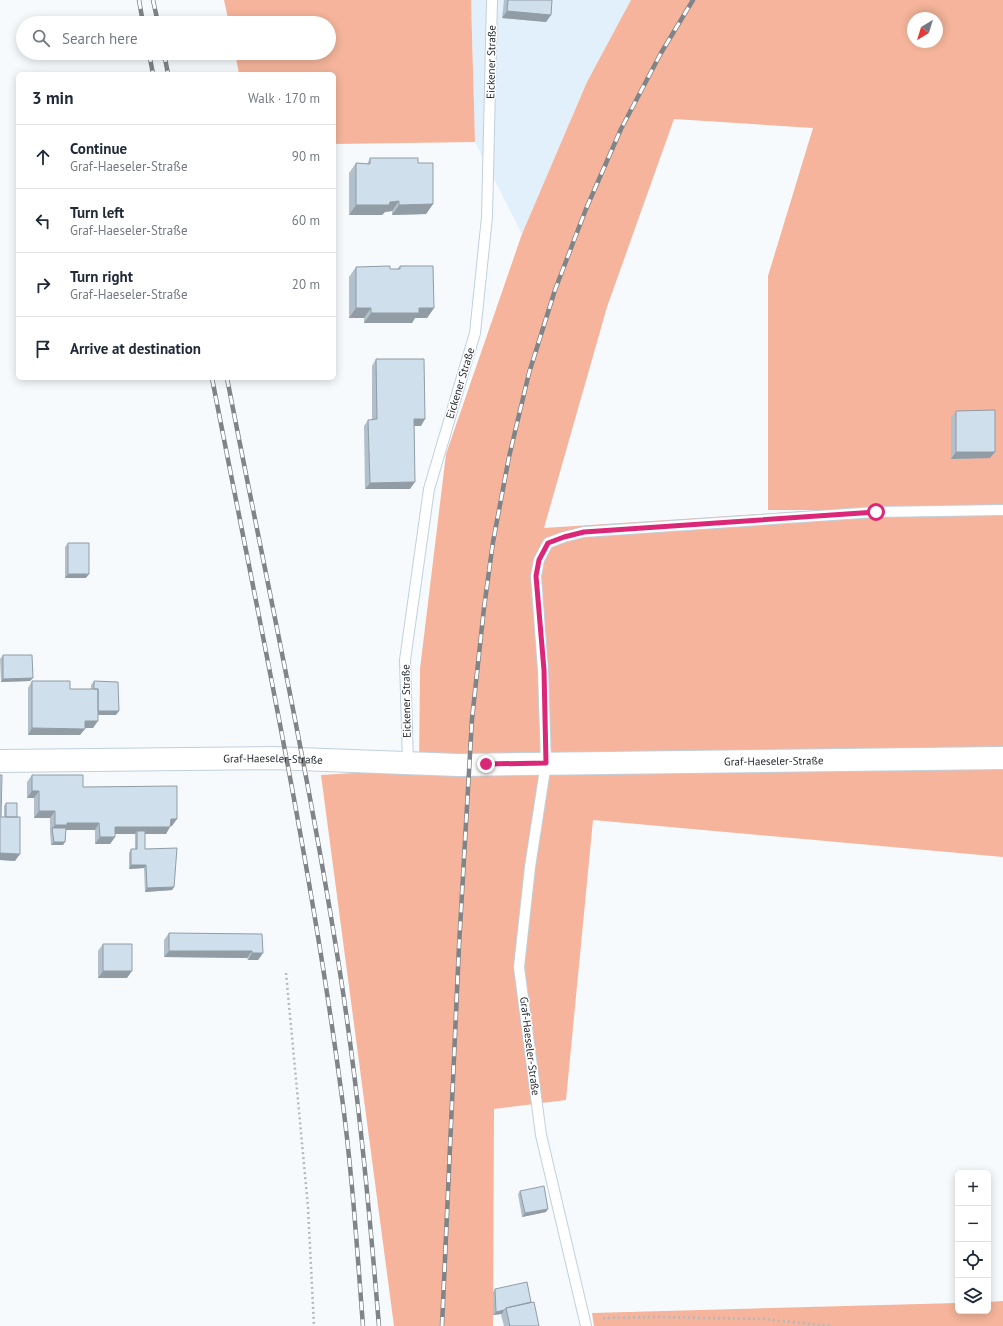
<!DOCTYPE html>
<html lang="en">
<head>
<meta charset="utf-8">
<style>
	body { margin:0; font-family:"PT Sans",sans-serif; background:#f2f2f3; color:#1f2937 }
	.controls { position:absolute; right:12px; bottom:12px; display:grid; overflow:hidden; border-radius:6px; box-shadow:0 2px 10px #0003 }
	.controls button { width:36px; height:36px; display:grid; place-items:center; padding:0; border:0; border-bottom:1px solid #e0e1e3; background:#fff; color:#1f2937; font:20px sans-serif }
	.compass { position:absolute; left:907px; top:12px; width:36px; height:36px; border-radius:50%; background:#fff; box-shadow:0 2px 10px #0003; rotate:218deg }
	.stop { position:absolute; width:12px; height:12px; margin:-9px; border:3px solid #db2777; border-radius:50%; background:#fff }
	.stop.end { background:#db2777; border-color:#fff; box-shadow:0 1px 4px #0008 }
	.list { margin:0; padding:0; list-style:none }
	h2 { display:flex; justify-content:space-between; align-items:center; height:52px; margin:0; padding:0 16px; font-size:17px }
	h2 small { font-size:13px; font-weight:400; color:#747a83 }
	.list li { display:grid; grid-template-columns:26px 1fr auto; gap:12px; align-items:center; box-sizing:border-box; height:64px; padding:0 16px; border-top:1px solid #e0e1e3 }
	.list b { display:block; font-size:15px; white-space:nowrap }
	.list p { margin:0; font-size:13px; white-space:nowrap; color:#747a83 }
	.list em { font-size:13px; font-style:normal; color:#747a83 }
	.icon { flex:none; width:22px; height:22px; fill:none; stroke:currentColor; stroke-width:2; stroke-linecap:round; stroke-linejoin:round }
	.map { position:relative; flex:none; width:1003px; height:1326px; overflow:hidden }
	.search { position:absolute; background:#fff; box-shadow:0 2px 10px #0003; left:16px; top:16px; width:320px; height:44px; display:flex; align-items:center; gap:10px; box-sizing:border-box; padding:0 14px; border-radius:22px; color:#747a83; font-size:15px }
	.panel { position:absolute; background:#fff; box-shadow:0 2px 10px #0003; left:16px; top:72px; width:320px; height:308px; border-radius:6px }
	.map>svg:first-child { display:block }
	.built { fill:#e2f0fb }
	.green { fill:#f5b49b; fill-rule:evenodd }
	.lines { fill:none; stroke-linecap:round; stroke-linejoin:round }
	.service-casing { stroke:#c0d0dd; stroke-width:12 }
	.tertiary-casing { stroke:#c0d0dd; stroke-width:24 }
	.path { stroke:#b4b9bd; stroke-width:2.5; stroke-dasharray:2 3; stroke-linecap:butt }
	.service { stroke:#fff; stroke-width:10 }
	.tertiary { stroke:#fff; stroke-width:22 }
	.rail-casing { stroke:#7e8488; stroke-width:4.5 }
	.rail { stroke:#fff; stroke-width:3; stroke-dasharray:9; stroke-linecap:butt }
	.wall { fill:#b2c0cb }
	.shaded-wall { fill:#919ca5 }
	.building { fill:#cfdfec; stroke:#919ca5 }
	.route { stroke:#db2777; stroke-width:5 }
	.labels { text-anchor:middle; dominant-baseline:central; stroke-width:3; stroke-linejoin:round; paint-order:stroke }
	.street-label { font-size:11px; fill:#252c31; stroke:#fff }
</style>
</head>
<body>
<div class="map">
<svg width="1003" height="1326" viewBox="0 0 1003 1326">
	<rect width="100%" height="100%" fill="#f6fafd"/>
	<path class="built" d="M471 0H631L587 82 522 234 475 142Z"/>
	<path class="green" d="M224 0H471L475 142 334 144V74H239L235 53H329V23H229Z
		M631 0H1003V857L593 820 566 1100 494 1109 493 1326H394L321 775 419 769 420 669 446 454 522 234 587 82ZM913 18H937V42H913ZM674 119 813 128 768 276V510H823L544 528 607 307Z
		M1003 1301V1326H594L592 1313 958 1303V1311H988V1302Z"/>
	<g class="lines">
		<g class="service-casing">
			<path id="service" d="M408 763 405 660 429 489 475 333 487 217 492 0
				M586 1326 541 1135 519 967 530 867 546 763 543 670 536 576 539 560 548 543 564 537 584 532 876 512 1003 510"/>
		</g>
		<g class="tertiary-casing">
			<g id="tertiary">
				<path id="s1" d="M0 761 273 758 458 765 1003 758"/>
			</g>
		</g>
		<path class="path" d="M286 973 308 1207 314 1326
			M603 1318 655 1317 764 1319 831 1326"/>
		<use href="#service" class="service"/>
		<use href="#tertiary" class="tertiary"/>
		<g class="rail-casing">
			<path id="rail" d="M139 0 143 23
				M153 0 158 23
				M149 53 153 74
				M164 53 168 74
				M212 378C258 615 309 851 341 1090 352 1169 357 1248 363 1326
				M227 378C265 574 308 769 339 966 358 1086 369 1206 379 1326
				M442 1326 459 946 472 719 484 608 493 542 509 457 529 373 555 290 586 209 621 129 661 53 693 0"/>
		</g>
		<use href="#rail" class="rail"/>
	</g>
	<path class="wall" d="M504 0H552L551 15 546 22 502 18Z
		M370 158 418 163 433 204 426 214 392 215V211L385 212 382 215H349V173L356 163 367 164Z
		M400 266 434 308 427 318H415L412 323H364V318H349V277L356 267 390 269H397Z
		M376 359 421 426H414L410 489H365L364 426 368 420H372V366Z
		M956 411 995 452 990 458 951 459V418Z
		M68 543 86 578H65V547Z
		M3 655 30 681 1 682 0 659Z
		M32 681 70 689H91V685L94 681 116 715H98L93 728H85L80 735H28V688Z
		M0 775 1 817H4V806L6 803 15 861 0 860Z
		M32 775 83 787 172 826H170L166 834H145V849L174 887 172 890 145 892 144 868 129 869V853L131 849H135V834H115V837L110 844H95V830H66L65 842 63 845H51L50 832V818H34V798H27V782Z
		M169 933 263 953 258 960H248L247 958 164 957V940Z
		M103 944 127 978H98V951Z
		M520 1191 546 1212 522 1217 518 1194Z
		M495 1289 531 1302 539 1326H504L501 1315 502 1314 493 1315V1292Z"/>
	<path class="shaded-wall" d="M507 11 551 15 546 22 502 18Z
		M399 201 392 211 385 212 382 215H349L356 205Z
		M433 204 426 214 392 215 399 205Z
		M356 308H371L364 318H349Z
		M419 308H434L427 318H415L412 323H364L371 313Z
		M414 419H425L421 426H409Z
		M956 452H995L990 458 951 459Z
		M415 482 410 489H365L370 483Z
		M68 574H89L86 578H65Z
		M33 678 30 681 1 682 3 679Z
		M96 711H119L116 715H93Z
		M85 721H98L93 728H80Z
		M32 728 85 729 80 735H28Z
		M32 791H39L34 798H27Z
		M39 811H55L50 818H34Z
		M171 819H177L172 826H166Z
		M67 823H99L95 830H63L52 828 55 825Z
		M115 827H170L166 834H137V831L135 834H111Z
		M100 837H115L110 844H95Z
		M54 842H65L63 845H51Z
		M0 853 20 854 15 861 0 860Z
		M131 865H146L144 868 129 869Z
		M174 887 172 890 145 892 147 888Z
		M169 951H252L247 958 164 957Z
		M252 953H263L258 960H248Z
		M103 971H132L127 978H98Z
		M548 1209 546 1212 522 1217 525 1213Z
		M504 1310 502 1314 493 1315 496 1312Z"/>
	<path class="building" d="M508 0H552L551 15 507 11Z
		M370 158H418V163H433V204L399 205V201L390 202 389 205H356V163L370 164Z
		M390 266V269H400V266H433L434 308H419V313H371V308H356V267Z
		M376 359H424L425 419H414L415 482 370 483 368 420 377 419Z
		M995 410V452H956V411Z
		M68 543H89V574H68Z
		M3 655H32L33 678 3 679Z
		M32 681H70V689H98V721H85V729L32 728Z
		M94 681 118 682 119 711H98V689H94Z
		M0 775H2L1 817H20V854L0 853Z
		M32 775H83V787L177 786V819H171L170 827H115V837H100L99 823H67V825H55V811H39V791H32Z
		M6 803H17V817H6Z
		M52 828H66L65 842H54Z
		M137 831H145V849L177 848 174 887 147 888 146 865H131V849H137Z
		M169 933 262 934 263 953H252V951H169Z
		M103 944H132V971H103Z
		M544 1186 548 1209 525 1213 520 1191Z
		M527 1282 531 1302 506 1308 504 1310 496 1312 495 1289Z
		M534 1302 539 1326H510L506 1308Z"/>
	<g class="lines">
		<path class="route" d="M486 764 546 763 544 670 536 576 539 560 548 543 564 537 584 532 876 512"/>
	</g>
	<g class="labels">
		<g class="street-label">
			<text transform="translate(491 62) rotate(-89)">Eickener Straße</text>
			<text transform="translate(460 383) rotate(-73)">Eickener Straße</text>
			<text transform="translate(406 701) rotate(-91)">Eickener Straße</text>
			<text stroke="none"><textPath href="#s1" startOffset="273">Graf-Haeseler-Straße</textPath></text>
			<text stroke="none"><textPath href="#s1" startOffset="774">Graf-Haeseler-Straße</textPath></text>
			<text transform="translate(530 1046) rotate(83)">Graf-Haeseler-Straße</text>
		</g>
	</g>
</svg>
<div class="controls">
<button>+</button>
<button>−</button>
<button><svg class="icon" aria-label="locate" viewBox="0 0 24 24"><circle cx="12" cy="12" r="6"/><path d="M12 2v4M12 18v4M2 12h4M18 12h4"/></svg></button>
<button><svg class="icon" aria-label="layers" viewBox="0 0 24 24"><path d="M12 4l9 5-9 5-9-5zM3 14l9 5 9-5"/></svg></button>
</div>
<svg class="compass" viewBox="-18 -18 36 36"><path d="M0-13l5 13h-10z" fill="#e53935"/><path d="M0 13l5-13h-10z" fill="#747a83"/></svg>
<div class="stop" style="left:876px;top:512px"></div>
<div class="stop end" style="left:486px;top:764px"></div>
<div class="search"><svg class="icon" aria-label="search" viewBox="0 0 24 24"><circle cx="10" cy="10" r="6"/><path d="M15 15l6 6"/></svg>Search here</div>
<section class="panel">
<h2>3 min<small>Walk · 170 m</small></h2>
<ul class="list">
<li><svg class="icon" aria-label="ahead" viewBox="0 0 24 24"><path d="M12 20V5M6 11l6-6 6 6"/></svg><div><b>Continue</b><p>Graf-Haeseler-Straße</p></div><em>90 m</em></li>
<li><svg class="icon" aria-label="left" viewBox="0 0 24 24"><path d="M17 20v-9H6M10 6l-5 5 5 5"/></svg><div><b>Turn left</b><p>Graf-Haeseler-Straße</p></div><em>60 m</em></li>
<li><svg class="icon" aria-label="right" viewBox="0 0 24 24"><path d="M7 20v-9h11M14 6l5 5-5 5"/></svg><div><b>Turn right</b><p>Graf-Haeseler-Straße</p></div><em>20 m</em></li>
<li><svg class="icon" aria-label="arrive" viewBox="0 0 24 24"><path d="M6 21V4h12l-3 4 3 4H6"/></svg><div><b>Arrive at destination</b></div></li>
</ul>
</section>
</div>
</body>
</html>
